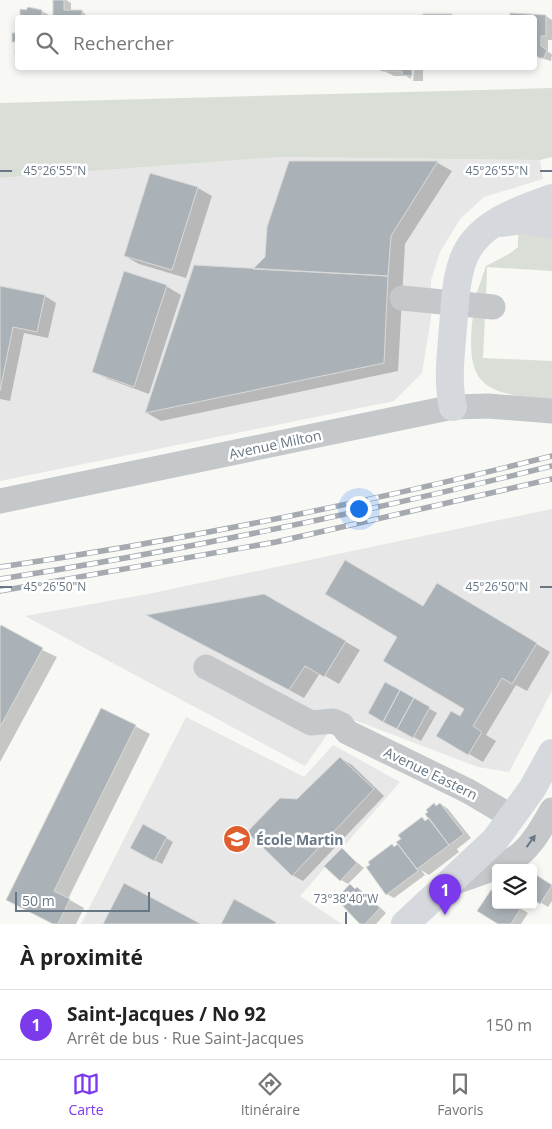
<!DOCTYPE html>
<html lang="fr">
<head>
<meta charset="utf-8">
<style>
	body { margin:0; font-family:"Open Sans",sans-serif; background:#f2f2f2; color:#222 }
	.controls { position:absolute; right:15px; bottom:15px; display:grid; overflow:hidden; border-radius:5px; box-shadow:0 2px 8px #0003 }
	.controls button { width:45px; height:45px; display:grid; place-items:center; padding:0; border:0; border-bottom:1px solid #e0e0e0; background:#fff; color:#222; font:25px sans-serif }
	.scale { position:absolute; left:15px; bottom:12px; width:135px; box-sizing:border-box; padding-left:5px; border:2px solid #687785; border-top:0; font-size:14px; line-height:18px; white-space:nowrap; color:#687785; -webkit-text-stroke:4px #fff; paint-order:stroke }
	.you { position:absolute; left:358px; top:508px; width:18px; height:18px; margin:-12px; border:4px solid #fff; border-radius:50%; background:#1a73e8; box-shadow:0 0 0 8px #1a73e833 }
	.badge { display:grid; place-items:center; width:32px; height:32px; border-radius:50%; background:#7c3aed; color:#fff; font-size:16px; font-weight:700 }
	.pin { position:absolute; translate:-50% -41px; filter:drop-shadow(0 1px 2px #0008) }
	.pin::after { content:''; position:absolute; top:26px; width:18px; height:15px; background:inherit; clip-path:polygon(0 0,100% 0,50% 100%) }
	.list { margin:0; padding:0; list-style:none }
	h2 { display:flex; justify-content:space-between; align-items:center; height:65px; margin:0; padding:0 20px; font-size:21px }
	h2 small { font-size:16px; font-weight:400; color:#767676 }
	.list li { display:grid; grid-template-columns:32px 1fr auto; gap:15px; align-items:center; box-sizing:border-box; height:70px; padding:0 20px; border-top:1px solid #e0e0e0 }
	.list b { display:block; font-size:19px; white-space:nowrap }
	.list p { margin:0; font-size:16px; white-space:nowrap; color:#767676 }
	.list em { font-size:16px; font-style:normal; color:#767676 }
	.icon { flex:none; width:28px; height:28px; fill:none; stroke:currentColor; stroke-width:2; stroke-linecap:round; stroke-linejoin:round }
	.map { position:relative; flex:none; width:552px; height:924px; overflow:hidden }
	.search { position:absolute; background:#fff; box-shadow:0 2px 8px #0003; left:15px; right:15px; top:15px; height:55px; display:flex; align-items:center; gap:12px; box-sizing:border-box; padding:0 18px; border-radius:5px; color:#767676; font-size:19px }
	.sheet { height:135px; background:#fff }
	nav { display:flex; justify-content:space-around; align-items:center; box-sizing:border-box; height:70px; border-top:1px solid #e0e0e0; background:#fff; font-size:14px; color:#767676 }
	nav a { display:grid; justify-items:center; gap:2px }
	nav .on { color:#7c3aed }
	.map>svg:first-child { display:block }
	.built { fill:#e6e7e6 }
	.green { fill:#d9dfd6 }
	.shadow { fill:#0003 }
	.building { fill:#abb2b7; stroke:#d9dad8 }
	.lines { fill:none; stroke-linecap:round; stroke-linejoin:round }
	.minor { stroke:#c4c8cb; stroke-width:25 }
	.major { stroke:#d5d9dd; stroke-width:28 }
	.rail-casing { stroke:#a5aab0; stroke-width:5.5 }
	.rail { stroke:#fff; stroke-width:4; stroke-dasharray:11; stroke-linecap:butt }
	.oneway { fill:#687785 }
	.ticks { fill:none; stroke:#687785; stroke-width:2 }
	.labels { text-anchor:middle; dominant-baseline:central; stroke-width:5; stroke-linejoin:round; paint-order:stroke }
	.street-label { font-size:14px; fill:#687785; stroke:#fff }
	.poi-label { font-size:14px; font-weight:bold; fill:#687785; stroke:#fff; text-anchor:start }
	.ticks-label { font-size:12px; text-anchor:middle; fill:#687785; stroke:#fff; stroke-width:5; stroke-linejoin:round; paint-order:stroke }
</style>
</head>
<body>
<div class="map">
<svg width="552" height="924" viewBox="0 0 552 924">
	<rect width="100%" height="100%" fill="#f8f8f5"/>
	<path class="built" d="M281 157 540 160 543 179 484 197 460 219 440 252 431 280V318L422 373 394 401 0 481V178Z
		M552 509V691L509 772 478 767 341 715 305 766 25 616 148 594Z
		M186 717 304 777 333 745 400 782 300 896 342 924H81Z"/>
	<path class="green" d="M552 88V157L540 160 281 157 0 178V103Z
		M518 232 552 236V271L487 267 486 301 475 298 486 266 509 254 518 247Z
		M473 315 485 316 483 358 552 361V400C486 393 464 390 473 315Z"/>
	<path class="shadow" d="M54 0H66L71 3V11H82L89 18H56L54 16Z
		M35 8 49 15V18H21V10Z
		M546 16 552 20V40H548V52L552 54 551 61 534 56V18Z
		M383 68H411V79L406 76H394L382 70Z
		M414 68H423V81H413Z
		M290 163H438L452 171 405 244 398 371 161 421 147 413 195 266 254 270 267 258Z
		M151 174 198 188 212 196 186 278 139 264 125 256Z
		M166 286 181 295 149 394 108 379 93 371Z
		M0 287 45 296 56 303 48 338 24 333 10 401 0 399Z
		M437 585 550 652 527 691 516 685 486 735 496 741 483 762 438 736 460 718 466 709 424 608Z
		M264 595 360 650 339 684 320 673 304 698 162 622Z
		M0 630 57 657 0 762Z
		M386 684 437 713 421 741 370 713Z
		M135 726 150 734 68 899 84 908 76 924H54L7 900Z
		M340 758 352 765 384 796 303 881 292 875 297 800Z
		M441 804 448 809 471 838 457 849 459 852 429 875 421 870 425 875 394 898 387 894 392 846 395 847 399 844 422 819 426 821 430 818 434 805 438 807Z
		M144 825 173 842 162 864 131 848Z
		M342 850 364 868 348 884 341 880Z
		M533 874 552 886V901L548 907 533 898Z
		M350 886 365 893 386 913 376 924H362Z
		M496 905H515L528 913 521 924H500Z"/>
	<path class="building" d="M53 0H64V10H82V18L53 16Z
		M28 7 42 10V18H20V9L26 10Z
		M510 13 546 15V36H541V46L547 50 544 58H539L534 53V18H510Z
		M423 14H452V18H423Z
		M16 30H18V54H15L16 42H12V33H16Z
		M381 68H412V76L402 75V71H381Z
		M289 161H438L391 236 388 276 253 269 265 257 267 227Z
		M150 173 198 187 172 270 124 256Z
		M194 265 388 276 384 363 145 413Z
		M124 271 167 285 134 387 92 372Z
		M0 286 45 295 37 332 13 327 0 391Z
		M345 560 423 606 437 583 537 643 512 684 502 678 473 726 482 732 468 755 436 736 451 711 460 716 464 709 383 661 397 637 325 594Z
		M264 594 346 641 324 677 305 666 289 690 146 615Z
		M1 625 43 648 0 727V627Z
		M385 682 400 690 383 722 368 713Z
		M400 690 414 698 397 729 383 722Z
		M414 698 430 707 413 738 397 729Z
		M101 708 136 725 54 891 70 899 58 924H53L6 900Z
		M340 757 374 789 292 876 247 832 280 798 297 799Z
		M434 803 436 806 440 803 464 834 449 845 425 814 428 812 426 810Z
		M422 817 425 821 429 818 449 845 417 869 396 842 401 839 398 835Z
		M143 824 167 837 154 861 130 848Z
		M392 844 394 847 398 844 418 871 386 895 366 867 370 865 368 862Z
		M342 848 357 863 340 881 324 866Z
		M533 873 552 885 540 904 533 899Z
		M124 883 201 924H103Z
		M350 884 355 889 357 887 380 908 365 924H360L336 899Z
		M491 890 496 892V905H517L521 908 511 924H498L477 911Z
		M234 899 276 922 275 924H221Z"/>
	<g class="lines">
		<path class="minor" d="M402 298 493 307
			M0 501 453 407 488 406 552 411
			M206 667 311 723 333 721 342 725 347 732 468 791 512 817
			M450 884C472 875 500 869 519 855 533 844 543 825 552 810"/>
		<path class="major" d="M502 223 523 220 552 225
			M453 407C447 381 451 354 453 327 455 306 455 283 462 263 474 224 518 210 552 198
			M405 924 495 840 532 789 552 753"/>
		<g class="rail-casing">
			<path id="rail" d="M0 567C185 540 370 502 552 456
				M0 579C186 550 370 511 552 466
				M0 591 276 542 552 479"/>
		</g>
		<use href="#rail" class="rail"/>
	</g>
	<defs><path id="oneway-solid" d="M-6-.8H1V-3.2L6.5 0L1 3.2V.8H-6Z" transform="scale(1.25)"/></defs>
	<use class="oneway" href="#oneway-solid" transform="translate(531 841) rotate(-54)"/>
	<path class="ticks" d="M0 171H12M540 171H552M0 587H12M540 587H552M346 912V924"/>
	<defs>
		<g id="school-disc" transform="scale(1.4375)"><circle r="9.5" fill="#df5e2f" stroke="#fff"/><path d="M0-5L7-2L0 1L-7-2ZM-4 1L0 2.5L4 1V4Q0 6-4 4Z" fill="#fff"/></g>
	</defs>
	<g fill-rule="evenodd">
		<use href="#school-disc" x="237" y="839"/>
	</g>
	<g class="labels">
		<g class="street-label">
			<text transform="translate(275 444) rotate(-12)">Avenue Milton</text>
			<text transform="translate(431 773) rotate(26)">Avenue Eastern</text>
		</g>
		<g class="poi-label">
			<text x="256" y="839">École Martin</text>
		</g>
	</g>
	<g class="ticks-label">
		<text x="55" y="175">45°26'55"N</text>
		<text x="497" y="175">45°26'55"N</text>
		<text x="55" y="591">45°26'50"N</text>
		<text x="497" y="591">45°26'50"N</text>
		<text x="346" y="903">73°38'40"W</text>
	</g>
</svg>
<div class="controls">
<button><svg class="icon" aria-label="layers" viewBox="0 0 24 24"><path d="M12 4l9 5-9 5-9-5zM3 14l9 5 9-5"/></svg></button>
</div>
<div class="scale">50 m</div>
<div class="you"></div>
<div class="pin badge" style="left:445px;top:915px">1</div>
<div class="search"><svg class="icon" aria-label="search" viewBox="0 0 24 24"><circle cx="10" cy="10" r="6"/><path d="M15 15l6 6"/></svg>Rechercher</div>
</div>
<section class="sheet">
<h2>À proximité<small></small></h2>
<ul class="list">
<li><span class="badge">1</span><div><b>Saint-Jacques / No 92</b><p>Arrêt de bus · Rue Saint-Jacques</p></div><em>150 m</em></li>
</ul>
</section>
<nav>
<a class="on"><svg class="icon" aria-label="map" viewBox="0 0 24 24"><path d="M3 6l6-2 6 2 6-2v14l-6 2-6-2-6 2zM9 4v14M15 6v14"/></svg>Carte</a>
<a><svg class="icon" aria-label="directions" viewBox="0 0 24 24"><path d="M12 3l9 9-9 9-9-9zM9 14v-3h6M13 9l2 2-2 2"/></svg>Itinéraire</a>
<a><svg class="icon" aria-label="saved" viewBox="0 0 24 24"><path d="M7 4h10v16l-5-4-5 4z"/></svg>Favoris</a>
</nav>
</body>
</html>
